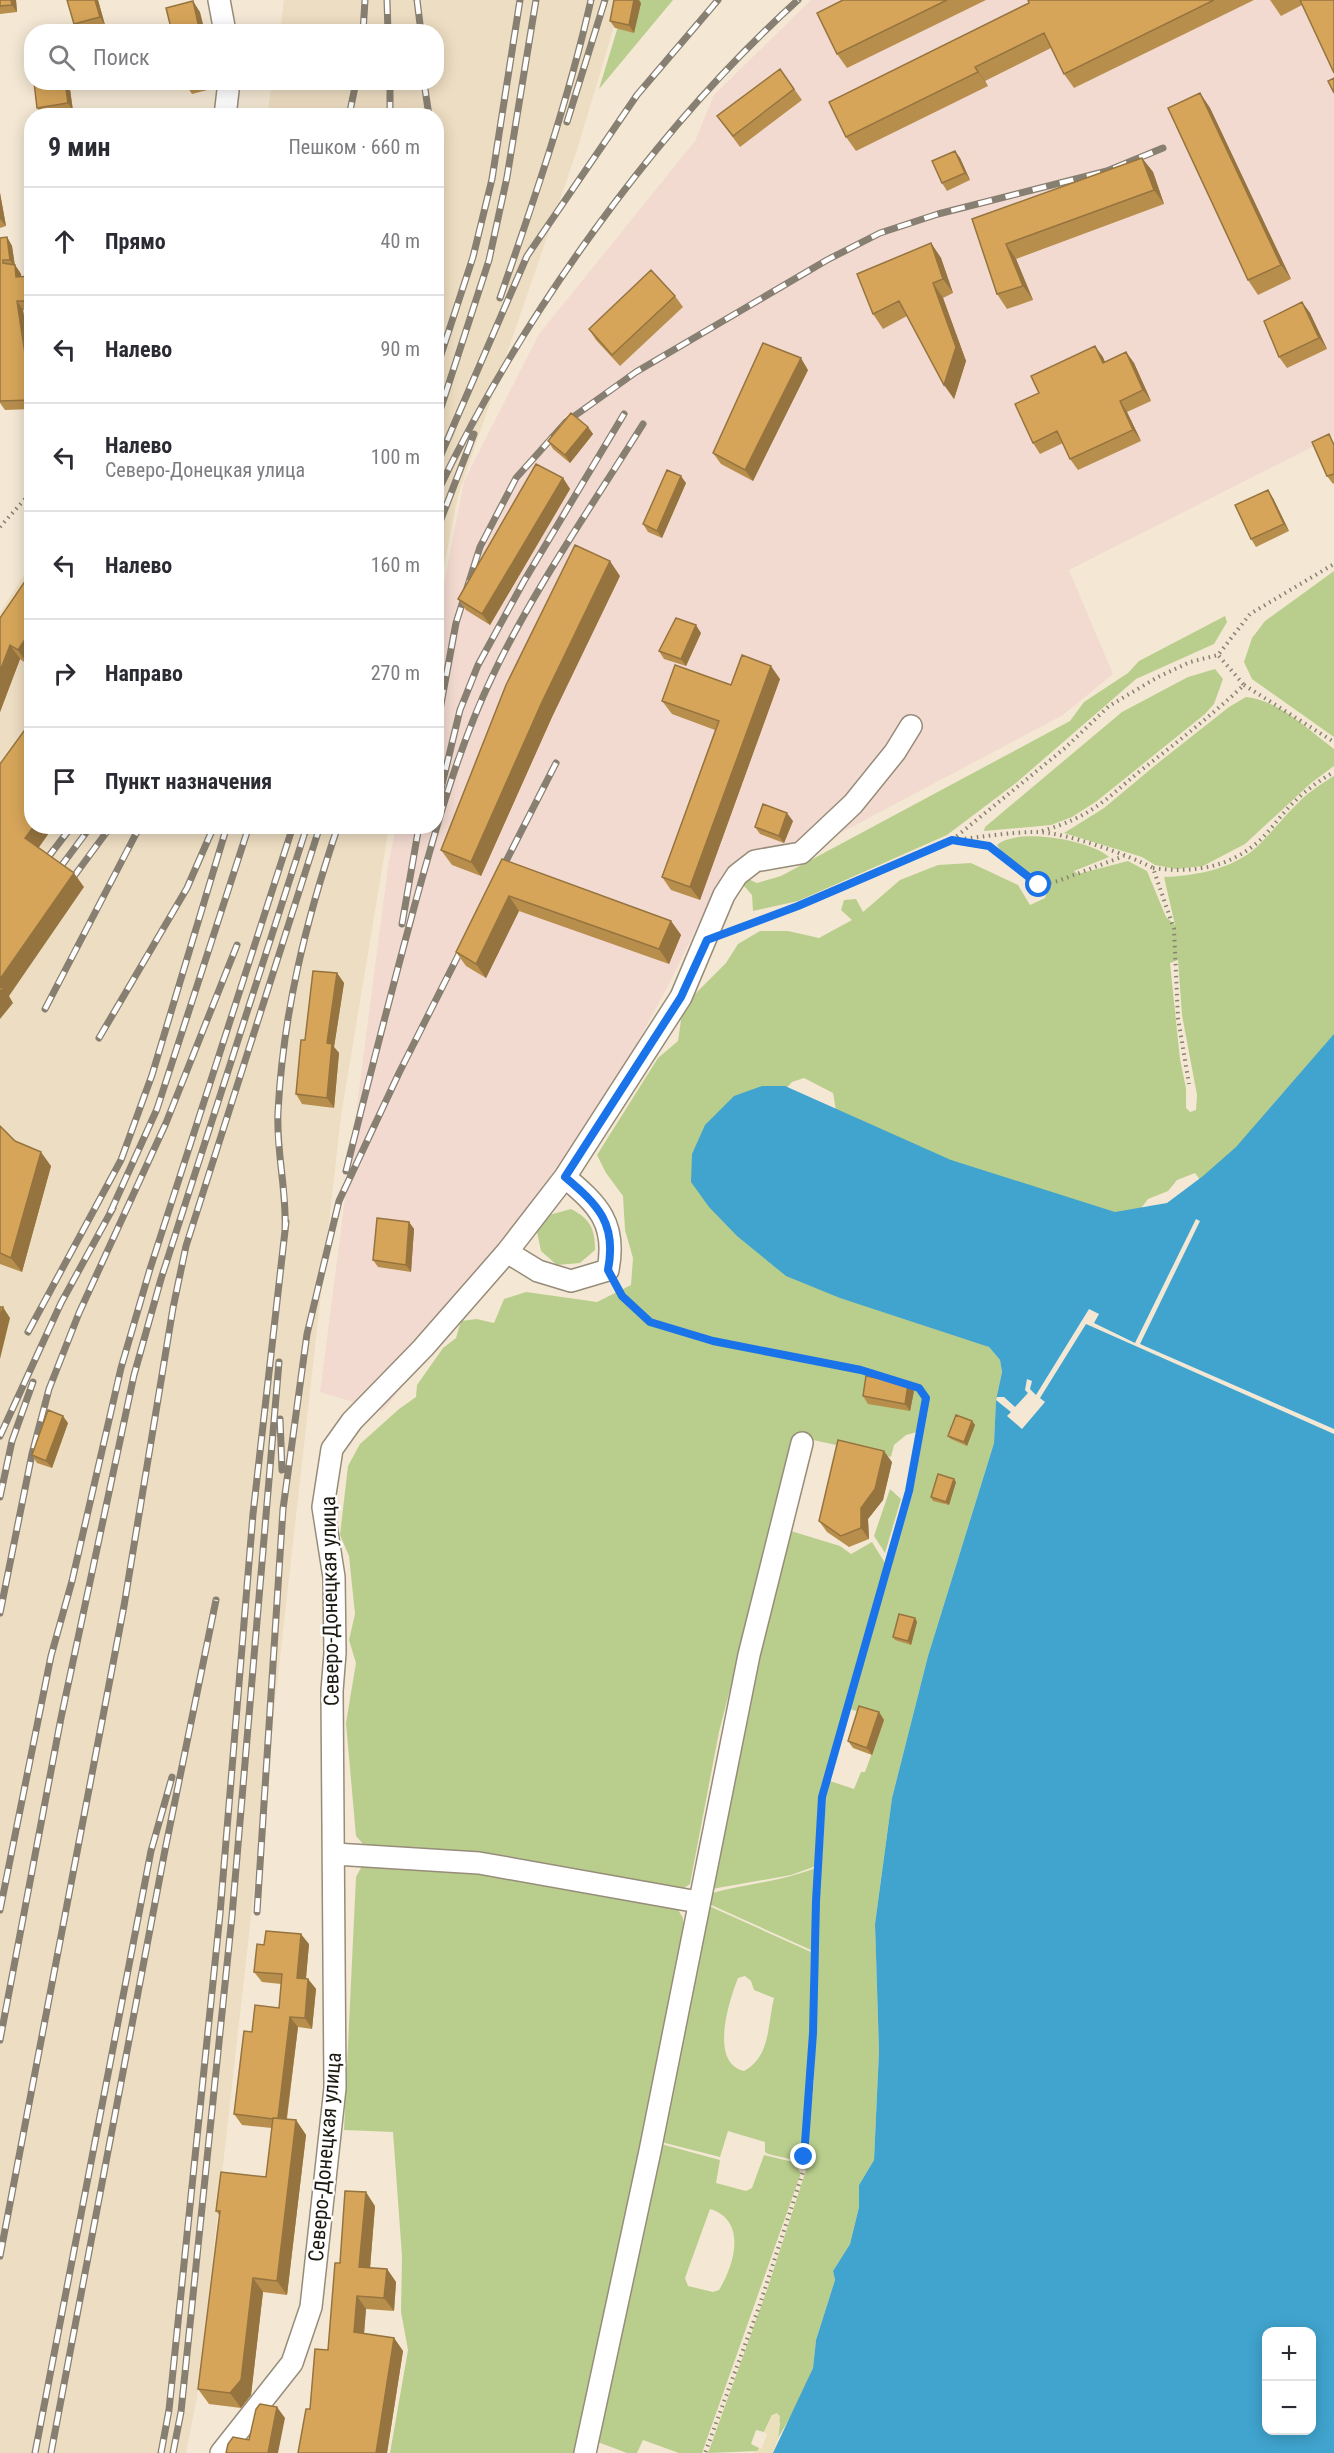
<!DOCTYPE html>
<html lang="ru">
<head>
<meta charset="utf-8">
<style>
	body { margin:0; font-family:"Roboto Condensed",sans-serif; background:#f7f7f7; color:#2b2b33 }
	.controls { position:absolute; right:18px; bottom:18px; display:grid; overflow:hidden; border-radius:12px; box-shadow:0 3px 15px #0003 }
	.controls button { width:54px; height:54px; display:grid; place-items:center; padding:0; border:0; border-bottom:2px solid #e1e1e2; background:#fff; color:#2b2b33; font:30px sans-serif }
	.stop { position:absolute; width:18px; height:18px; margin:-14px; border:4px solid #1a73e8; border-radius:50%; background:#fff }
	.stop.end { background:#1a73e8; border-color:#fff; box-shadow:0 2px 6px #0008 }
	.list { margin:0; padding:0; list-style:none }
	h2 { display:flex; justify-content:space-between; align-items:center; height:78px; margin:0; padding:0 24px; font-size:26px }
	h2 small { font-size:20px; font-weight:400; color:#7c7c81 }
	.list li { display:grid; grid-template-columns:39px 1fr auto; gap:18px; align-items:center; box-sizing:border-box; height:108px; padding:0 24px; border-top:2px solid #e1e1e2 }
	.list b { display:block; font-size:22px; white-space:nowrap }
	.list p { margin:0; font-size:20px; white-space:nowrap; color:#7c7c81 }
	.list em { font-size:20px; font-style:normal; color:#7c7c81 }
	.icon { flex:none; width:33px; height:33px; fill:none; stroke:currentColor; stroke-width:2; stroke-linecap:round; stroke-linejoin:round }
	.map { position:relative; flex:none; width:1334px; height:2453px; overflow:hidden }
	.search { position:absolute; background:#fff; box-shadow:0 3px 15px #0003; left:24px; top:24px; width:420px; height:66px; display:flex; align-items:center; gap:15px; box-sizing:border-box; padding:0 21px; border-radius:24px; color:#7c7c81; font-size:22px }
	.panel { position:absolute; background:#fff; box-shadow:0 3px 15px #0003; left:24px; top:108px; width:420px; height:726px; border-radius:24px }
	.map>svg:first-child { display:block }
	.industrial { fill:#f2dad0 }
	.built { fill:#edddc2 }
	.green { fill:#b9ce8d; fill-rule:evenodd }
	.sand { fill:#eae0bb }
	.water { fill:#40a4ce; fill-rule:evenodd }
	.pier { fill:#f4e8d4 }
	.lines { fill:none; stroke-linecap:round; stroke-linejoin:round }
	.minor-casing { stroke:#978c79; stroke-width:24 }
	.path { stroke:#898173; stroke-width:4; stroke-dasharray:1.5 4.5; stroke-linecap:butt }
	.minor { stroke:#fff; stroke-width:21 }
	.rail-casing { stroke:#877f71; stroke-width:7 }
	.rail { stroke:#fff; stroke-width:4.5; stroke-dasharray:14; stroke-linecap:butt }
	.wall { fill:#b88e4d }
	.shaded-wall { fill:#96743f }
	.building { fill:#d6a55a; stroke:#96743f; stroke-width:1.5 }
	.route { stroke:#1a73e8; stroke-width:8 }
	.labels { text-anchor:middle; dominant-baseline:central; stroke-width:4.5; stroke-linejoin:round; paint-order:stroke }
	.street-label { font-size:21px; fill:#1d1911; stroke:#fff }
</style>
</head>
<body>
<div class="map">
<svg width="1334" height="2453" viewBox="0 0 1334 2453">
	<rect width="100%" height="100%" fill="#f4e8d4"/>
	<path class="industrial" d="M811 0H1334V436L1069 570 1113 674 1063 715 769 871 720 880 669 984 565 1177 383 1411 320 1392 388 866 396 827 436 826 437 620 464 481 539 334 695 141 714 95Z"/>
	<path class="built" d="M284 0H622L577 150 458 496 437 600 436 116H267L272 83 436 82V32L280 31Z
		M31 564 32 826 389 827 341 1116 197 2397 186 2453H0V612Z"/>
	<path class="green" d="M626 0H673L599 89Z
		M1334 571V737L1252 679 1244 662 1252 638 1265 621Z
		M1225 616 1227 622 1214 644 1136 679 1016 783 947 835 798 901 753 911 752 895 744 886 746 878 757 883 781 876 1070 721 1084 702 1128 673 1139 661Z
		M1215 669 1223 679 1214 704 1205 714 1097 801 1072 817 1051 825 984 831 985 827 1122 712 1188 677Z
		M1246 697C1280 701 1307 729 1334 749V766L1311 783 1245 844 1203 866 1176 869 1155 865 1142 857 1064 833 1104 808 1158 763 1229 707Z
		M1334 776V1069L1282 1094 1207 1189 1195 1173 1177 1180 1168 1191 1148 1199 1135 1216 1102 1218 1020 1190 836 1111 833 1093 804 1078 792 1082 780 1095 922 1314 989 1347 1000 1360 1002 1372 996 1400 994 1443 928 1656 892 1798 875 1924 879 2051 874 2160 859 2185V2207L850 2244 833 2271 835 2280 816 2340 813 2368 795 2409 778 2438 780 2423 772 2415 764 2432 756 2430 751 2444 759 2448 758 2451 708 2453 767 2290 807 2167 806 2155 814 2080 817 1937 826 1795 830 1781 854 1789 861 1772H865L884 1720 850 1709 851 1705 910 1496 922 1439 917 1432 906 1435 894 1445 891 1457 795 1436 719 1732 690 1884 681 1890 540 1863 450 1851 364 1845 356 1836 346 1723 356 1663 349 1640 355 1614 349 1556 340 1535 348 1466 360 1444 399 1409 416 1397 417 1385 443 1348 456 1338 461 1321 477 1319 494 1323 504 1299 526 1292 597 1302 631 1285 633 1258 625 1230 623 1196 606 1173 597 1155 658 1058 678 1041 683 1006 726 963 738 944 760 931H788L819 938 852 920 841 910 844 900 856 899 863 912 900 880 938 865 971 863 1018 885 1030 905 1045 898 1047 893C1033 873 1009 865 997 845 1017 827 1090 840 1109 857L1074 871 1078 874 1128 861 1147 871 1166 917 1175 925 1164 877C1193 876 1228 870 1252 851 1268 838 1281 819 1297 804 1307 793 1321 784 1334 776ZM1178 960 1182 1015 1197 1095 1196 1110 1190 1112 1186 1108V1088L1180 1059 1170 963Z
		M571 1209C590 1219 595 1228 595 1250L580 1263 557 1265 541 1251 537 1232 549 1215Z
		M890 1489 901 1499 885 1553 874 1536Z
		M791 1531 840 1546 851 1554 872 1542 885 1563 865 1640 821 1788 816 1866 791 1875 712 1889 749 1704Z
		M362 1866 463 1870 677 1908 683 1918 684 1931 578 2453H390L408 2350 401 2312 402 2256 393 2132 344 2130 356 1877Z
		M816 1868 811 1950 709 1904 712 1893C747 1884 782 1881 816 1868Z
		M709 1906 811 1952 809 2071 801 2154 794 2160 768 2154 765 2152V2142L728 2131 720 2157 661 2142ZM745 1976 751 1981 754 1990 774 1998C767 2026 771 2056 744 2071 709 2063 729 2001 738 1978Z
		M661 2144 720 2160 716 2183 746 2191 752 2188 764 2155 793 2162 801 2173 702 2453H679L643 2440 637 2453H627L595 2441ZM710 2209C747 2220 735 2264 719 2290L713 2292 688 2286 685 2278Z"/>
	<path class="sand" d="M777 2413 780 2416 778 2438 773 2453H752L762 2448 767 2434 764 2432 772 2415Z"/>
	<path class="water" d="M1334 1034V2453H773L813 2368 816 2340 835 2280 833 2271 850 2244 859 2207V2185L874 2160 879 2051 875 1924 892 1798 928 1656 994 1443 996 1400 1002 1372 1000 1360 989 1347 840 1298 786 1276 737 1236 709 1207 691 1182 692 1154 705 1125 734 1096 762 1086H785L951 1160 1115 1212 1167 1203 1203 1176 1236 1147ZM1266 2332H1312V2430H1266Z"/>
	<path class="pier" d="M1196 1219 1200 1221 1140 1344 1334 1429V1434L1086 1324 1040 1398 1045 1402 1022 1429 1007 1416 1011 1412 996 1400 997 1397H1004L1015 1407 1028 1393 1025 1390 1027 1379 1032 1381 1030 1389 1036 1395 1089 1309 1099 1314 1094 1323 1135 1343Z"/>
	<g class="lines">
		<g class="minor-casing">
			<path id="minor" d="M219 0 225 32
				M225 116 229 82
				M507 1252 538 1271 571 1281 608 1270C617 1223 598 1205 565 1177
				M335 1854 479 1863 698 1902
				M221 2453 292 2363 311 2307 335 2088 332 1691 335 1653 334 1577 323 1507 332 1449 352 1421 423 1348 507 1252 565 1177 681 997 724 895 737 875 755 861 801 853 853 804 895 752 911 726
				M585 2453 650 2151 749 1655 802 1443"/>
		</g>
		<path class="path" d="M0 527 32 491
			M1244 685 1334 742
			M1042 831C1090 817 1103 802 1140 771 1176 743 1211 716 1244 685L1218 655
			M953 840C981 837 1010 832 1037 832 1064 832 1129 855 1153 868L1174 929 1178 1018 1189 1084
			M962 841 989 846 1039 885 1058 881 1124 856
			M1153 868C1188 873 1224 869 1253 846 1269 834 1279 816 1294 802 1305 791 1320 780 1334 772
			M730 931 798 906 952 840 1065 748 1109 706 1158 677 1190 662 1218 655 1250 614 1334 564
			M617 1287 622 1296 650 1322 713 1341 861 1370 919 1388 926 1398 909 1491 822 1797 811 2088 803 2153 805 2166 759 2307 705 2453"/>
		<use href="#minor" class="minor"/>
		<g class="rail-casing">
			<path id="rail" d="M387 0 388 32
				M417 0 421 32
				M363 32 365 0
				M424 82 429 116
				M349 116 356 82
				M390 116V82
				M567 122 605 0
				M500 298C534 200 568 102 591 0
				M436 370 473 257 492 179 520 0
				M436 423 489 260 507 177 536 0
				M436 466 527 256 637 95 718 0
				M436 495C519 320 654 130 798 0
				M436 532 474 434
				M436 731 456 623 480 547 516 478 566 422 636 372 827 260 880 233 938 214 1107 171 1163 148
				M439 797 460 710 478 665 524 581 624 414
				M46 860 72 826
				M59 869 91 826
				M499 875 556 763
				M72 879 111 826
				M402 924 419 826
				M45 1009 140 826
				M99 1038 187 888 214 826
				M346 1171C368 1082 391 993 415 904 436 828 458 748 492 677 533 590 592 506 643 424
				M110 1213 157 1109 249 826
				M285 1230C287 1191 276 1151 278 1112 283 1013 306 920 338 826
				M28 1332 121 1160 152 1075 227 826
				M280 1419 282 1470
				M0 1436 61 1303 113 1208
				M0 1497 12 1441 33 1382
				M0 1613 32 1454 49 1389 79 1313 166 1123 237 945
				M0 1910 51 1656 72 1581 121 1368 150 1269 293 826
				M257 1912 283 1509 307 1334 339 1201 399 1073 465 942
				M0 2040 61 1718 134 1375 161 1279 307 826
				M0 2256 124 1606 173 1308 186 1246 320 826
				M35 2453 151 1851 172 1777
				M51 2453 165 1850 216 1600
				M161 2453 169 2410 220 1914 253 1514 286 1222
				M173 2453 181 2412 232 1916 279 1362"/>
		</g>
		<use href="#rail" class="rail"/>
	</g>
	<path class="wall" d="M0 0H16L17 12 0 14Z
		M67 0H98L105 25 79 32 74 24Z
		M843 0H986L847 68 837 54Z
		M1028 0H1254L1074 88 1064 74 1051 48 985 81 988 86 856 151 846 137 1029 3Z
		M1270 0H1334L1302 5 1281 16Z
		M641 3 634 33 615 28 610 21Z
		M780 69 802 100 740 147 717 116Z
		M34 82H69L73 111 43 115 37 108Z
		M184 82H216L215 88 192 94Z
		M1200 93 1210 108 1291 279 1258 295 1248 280Z
		M955 151 960 158 970 180 947 191 942 183Z
		M1142 158 1153 172 1164 204 1016 259 1033 300 1007 309 997 294 972 219Z
		M0 193 6 226 0 228Z
		M7 237 12 246 15 265 21 274V277L32 276V309L23 310 30 360H32V409L5 410 0 403V238Z
		M931 243 941 258 953 293 943 298 966 361 954 399 907 316 883 329 873 314Z
		M675 296 683 307 620 366 596 340 589 329Z
		M1302 302 1310 313 1327 349 1287 368 1279 357Z
		M1095 346 1105 362 1126 352 1134 363 1151 401 1127 412 1141 441 1078 470 1070 459 1063 443 1040 454 1033 443 1039 393Z
		M808 370 753 481 721 464 713 453Z
		M588 427 593 434 570 463 553 449 548 441Z
		M1334 441V483L1333 484 1327 476Z
		M563 478 570 489 490 625 466 610 458 599Z
		M686 483 662 538 648 532 643 524Z
		M1273 498 1289 531 1256 547 1251 539Z
		M620 576 552 717 481 876 452 865 441 850Z
		M0 618 28 665 20 659 0 712Z
		M701 633 686 666 664 659 659 651Z
		M780 679 700 900 671 890 662 877 715 730 672 714 662 701 731 685Z
		M793 821 784 843 760 834 755 827Z
		M502 859 671 921 681 935 669 964 519 911 486 978 466 966 456 952Z
		M337 973 344 983 334 1047 339 1053 334 1108 302 1104 296 1094 305 1040Z
		M0 1126 15 1141 51 1166 22 1272 0 1264Z
		M409 1222 414 1229 411 1272 378 1267 373 1260Z
		M908 1384 914 1391 910 1411 868 1404 863 1396Z
		M972 1421 975 1425 967 1446 951 1439 948 1436Z
		M68 1423 52 1468 37 1463 32 1455Z
		M892 1462 883 1500 868 1519 869 1539 849 1547 827 1532 819 1521Z
		M956 1482 949 1505 933 1501 931 1497Z
		M915 1618 917 1622 911 1645 895 1640 893 1637Z
		M879 1712 884 1720 872 1755 853 1748 848 1741Z
		M309 1944 306 1979H308L316 1989 312 2029 298 2027 287 2119 296 2120 306 2135 287 2295 263 2292 251 2395 241 2408 209 2404 198 2389 220 2216 216 2211 266 2177 272 2128 242 2125 234 2114 252 2032 279 2008 281 1984 262 1982 254 1972 264 1945Z
		M375 2206 370 2268 387 2269 396 2282 394 2311 366 2309 364 2334 394 2338 403 2351 387 2453H298L328 2350 340 2263Z"/>
	<path class="shaded-wall" d="M11 0H16L17 12 12 5Z
		M95 0H98L105 25 100 17Z
		M634 0H639L641 3 634 33 629 25Z
		M193 1 200 12 205 32H200Z
		M975 67 985 81 988 86 978 72Z
		M65 82H69L73 111 68 103Z
		M211 82H216L215 88Z
		M1200 93 1210 108 1291 279 1281 265Z
		M955 151 960 158 970 180 965 173Z
		M1142 158 1153 172 1164 204 1154 190Z
		M0 193 6 226 0 219Z
		M7 237 12 246 15 268 10 260Z
		M931 243 941 258 953 293 943 279Z
		M1006 244 1016 259 1033 300 1023 286Z
		M15 265 21 274 22 285 16 277Z
		M933 283 943 298 966 361 954 399 944 385Z
		M17 301 23 310 32 368 26 360Z
		M1302 302 1310 313 1327 349 1319 338Z
		M1095 346 1103 357 1110 374 1103 363Z
		M1126 352 1134 363 1151 401 1143 390Z
		M801 358 808 370 753 481 745 470Z
		M1120 401 1127 412 1141 441 1133 430Z
		M588 427 593 434 570 463 565 455Z
		M681 476 686 483 662 538 657 531Z
		M563 478 570 489 490 625 482 614Z
		M1268 490 1273 498 1289 531 1284 524Z
		M610 561 620 576 552 717 481 876 471 862 542 702Z
		M696 625 701 633 686 666 681 659Z
		M32 629V659L28 665 18 650Z
		M10 645 20 659 0 712V671Z
		M771 666 780 679 700 900 690 887Z
		M787 813 793 821 784 843 779 836Z
		M34 826H54L35 853 25 838Z
		M74 873 84 887 9 996 13 1003 0 1019V979Z
		M509 896 519 911 486 978 476 964Z
		M671 921 681 935 669 964 659 949Z
		M337 973 344 983 334 1047 339 1053 334 1108 327 1098V1043Z
		M41 1152 51 1166 22 1272 11 1258Z
		M409 1222 414 1229 411 1272 406 1265Z
		M3 1307 10 1318 0 1359V1318Z
		M908 1384 914 1391 910 1411 905 1404Z
		M63 1416 68 1423 52 1468 46 1461Z
		M972 1421 975 1425 967 1446 964 1442Z
		M884 1451 892 1462 883 1500 868 1519 869 1539 861 1528V1508Z
		M954 1479 956 1482 949 1505 946 1502Z
		M915 1618 917 1622 911 1645 908 1641Z
		M879 1712 884 1720 872 1755 867 1748Z
		M301 1934 309 1944 305 1988 297 1978Z
		M308 1979 316 1989 312 2029 305 2018Z
		M290 2017 298 2027 285 2130 278 2120Z
		M296 2120 306 2135 287 2295 277 2281Z
		M366 2192 375 2206 369 2281 359 2267Z
		M387 2269 396 2282 394 2311 384 2298Z
		M253 2278 263 2292 251 2395 241 2408 230 2393Z
		M357 2296 366 2309 363 2345 354 2332Z
		M394 2338 403 2351 387 2453H376Z
		M277 2407 285 2418 278 2453H268Z"/>
	<path class="building" d="M0 0H11L12 5 0 6Z
		M67 0H95L100 17 74 24Z
		M614 0H634L629 25 610 21Z
		M843 0H947L837 54 817 13Z
		M1028 0H1214L1064 74 1044 33 975 67 978 72 846 137 829 102 1029 3Z
		M1300 0H1334V73Z
		M193 1 200 32H172L166 8Z
		M780 69 794 89 733 136 717 116Z
		M1334 78V93L1328 81Z
		M34 82H65L68 103 37 108Z
		M1200 93 1281 265 1248 280 1168 108Z
		M150 112V116L127 115Z
		M955 151 965 173 942 183 932 161Z
		M1142 158 1154 190 1006 244 1023 286 997 294 972 219Z
		M7 237 10 260H3V263L15 265 16 277 32 276V301H17L26 360H32V400L0 401V238Z
		M931 243 943 279 933 283 956 347 944 385 899 301 873 314 857 274Z
		M651 270 675 296 612 355 589 329Z
		M1302 302 1319 338 1279 357 1264 321Z
		M763 343 801 358 745 470 713 453Z
		M1095 346 1103 363 1126 352 1143 390 1120 401 1133 430 1070 459 1057 431 1033 443 1015 404 1039 393 1031 376Z
		M571 413 588 427 565 455 548 441Z
		M1329 434 1334 445V474L1327 476 1312 442Z
		M536 464 563 478 482 614 458 599Z
		M667 470 681 476 657 531 643 524Z
		M1268 490 1284 524 1251 539 1235 505Z
		M575 545 610 561 542 702 471 862 441 850 506 685Z
		M32 571V629L18 650 10 645 0 671V618Z
		M676 618 696 625 681 659 659 651Z
		M742 655 771 666 690 887 662 877 719 721 662 701 675 665 731 685Z
		M32 720V826H34L25 838 74 873 0 979V764Z
		M763 804 787 813 779 836 755 827Z
		M502 859 671 921 659 949 509 896 476 964 456 952Z
		M313 971 337 973 327 1043 332 1044 327 1098 296 1094 301 1040H305Z
		M0 985 3 989 0 992Z
		M0 1126 15 1141 41 1152 11 1258 0 1253Z
		M377 1218 409 1222 406 1265 373 1260Z
		M0 1307H3L0 1318Z
		M866 1376 908 1384 905 1404 863 1396Z
		M48 1410 63 1416 46 1461 32 1455Z
		M956 1415 972 1421 964 1442 948 1436Z
		M838 1440 884 1451 875 1489 861 1508V1528L841 1536 819 1521Z
		M938 1474 954 1479 946 1502 931 1497Z
		M899 1614 915 1618 908 1641 893 1637Z
		M859 1706 879 1712 867 1748 848 1741Z
		M266 1931 301 1934 297 1978 308 1979 305 2018 290 2017 278 2118H273V2119L234 2114 244 2031 252 2032 255 2005 279 2008 282 1974 254 1972 257 1944 264 1945Z
		M273 2118 296 2120 277 2281 253 2278 241 2380 230 2393 198 2389 220 2211H216L221 2172 266 2177Z
		M345 2191 366 2192 359 2267 387 2269 384 2298 357 2296 354 2332 394 2338 376 2453H298L306 2409H310L315 2349 328 2350 335 2263H340Z
		M260 2404 277 2407 268 2453H226L228 2444 233 2437 249 2440 256 2409Z"/>
	<g class="lines">
		<path class="route" d="M804 2157 813 2033 816 1901 822 1797 909 1491 926 1398 919 1388 861 1370 713 1341 650 1322 622 1296 608 1270C617 1223 598 1205 565 1177L681 997 707 940 798 906 952 840 989 846 1039 885"/>
	</g>
	<g class="labels">
		<g class="street-label">
			<text transform="translate(330 1601) rotate(-91)">Северо-Донецкая улица</text>
			<text transform="translate(325 2157) rotate(-85)">Северо-Донецкая улица</text>
		</g>
	</g>
</svg>
<div class="controls">
<button>+</button>
<button>−</button>
</div>
<div class="stop" style="left:1039px;top:885px"></div>
<div class="stop end" style="left:804px;top:2157px"></div>
<div class="search"><svg class="icon" aria-label="search" viewBox="0 0 24 24"><circle cx="10" cy="10" r="6"/><path d="M15 15l6 6"/></svg>Поиск</div>
<section class="panel">
<h2>9 мин<small>Пешком · 660 m</small></h2>
<ul class="list">
<li><svg class="icon" aria-label="ahead" viewBox="0 0 24 24"><path d="M12 20V5M6 11l6-6 6 6"/></svg><div><b>Прямо</b></div><em>40 m</em></li>
<li><svg class="icon" aria-label="left" viewBox="0 0 24 24"><path d="M17 20v-9H6M10 6l-5 5 5 5"/></svg><div><b>Налево</b></div><em>90 m</em></li>
<li><svg class="icon" aria-label="left" viewBox="0 0 24 24"><path d="M17 20v-9H6M10 6l-5 5 5 5"/></svg><div><b>Налево</b><p>Северо-Донецкая улица</p></div><em>100 m</em></li>
<li><svg class="icon" aria-label="left" viewBox="0 0 24 24"><path d="M17 20v-9H6M10 6l-5 5 5 5"/></svg><div><b>Налево</b></div><em>160 m</em></li>
<li><svg class="icon" aria-label="right" viewBox="0 0 24 24"><path d="M7 20v-9h11M14 6l5 5-5 5"/></svg><div><b>Направо</b></div><em>270 m</em></li>
<li><svg class="icon" aria-label="arrive" viewBox="0 0 24 24"><path d="M6 21V4h12l-3 4 3 4H6"/></svg><div><b>Пункт назначения</b></div></li>
</ul>
</section>
</div>
</body>
</html>
